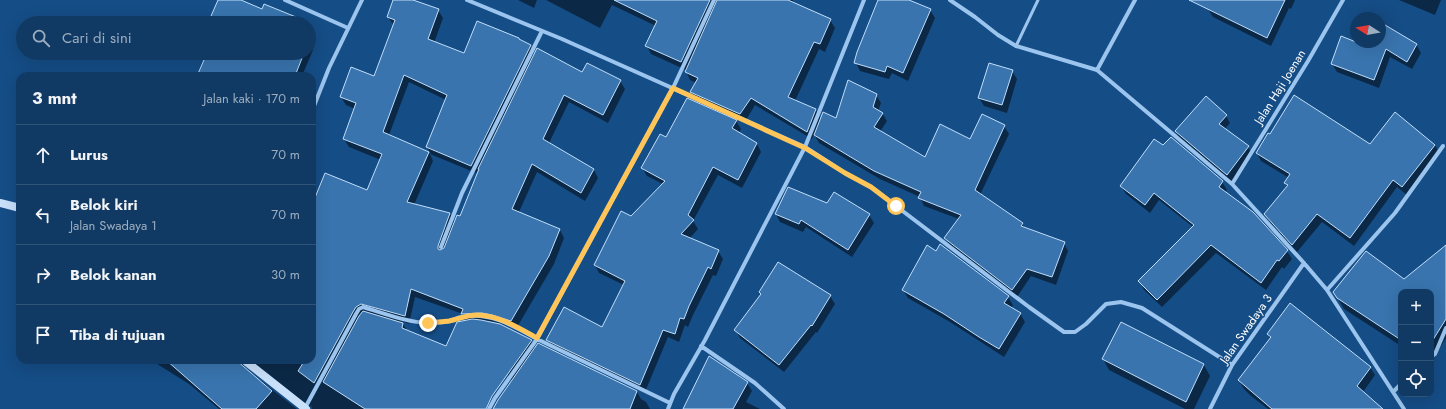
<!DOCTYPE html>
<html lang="id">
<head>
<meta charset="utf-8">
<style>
	body { margin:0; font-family:Jost,sans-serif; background:#1e456d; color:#f1f3f6 }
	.controls { position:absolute; right:12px; bottom:12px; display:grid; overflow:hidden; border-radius:8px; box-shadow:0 4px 16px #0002 }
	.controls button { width:36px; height:36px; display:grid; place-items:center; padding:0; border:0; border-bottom:1px solid #305478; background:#103a64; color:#f1f3f6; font:20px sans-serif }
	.compass { position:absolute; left:1350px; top:12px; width:36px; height:36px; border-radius:50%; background:#103a64; box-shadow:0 4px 16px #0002; rotate:281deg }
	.stop { position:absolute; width:12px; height:12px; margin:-9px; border:3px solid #ffc558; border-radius:50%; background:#fff }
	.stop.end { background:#ffc558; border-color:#fff; box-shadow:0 1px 4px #0008 }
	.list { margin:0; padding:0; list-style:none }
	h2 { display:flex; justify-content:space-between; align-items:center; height:52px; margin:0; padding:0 16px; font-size:17px }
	h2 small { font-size:13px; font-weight:400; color:#9cadbf }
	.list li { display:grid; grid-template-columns:26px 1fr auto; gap:12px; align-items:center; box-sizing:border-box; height:60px; padding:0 16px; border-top:1px solid #305478 }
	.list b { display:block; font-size:15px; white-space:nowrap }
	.list p { margin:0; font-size:13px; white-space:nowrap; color:#9cadbf }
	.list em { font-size:13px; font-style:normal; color:#9cadbf }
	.icon { flex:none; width:22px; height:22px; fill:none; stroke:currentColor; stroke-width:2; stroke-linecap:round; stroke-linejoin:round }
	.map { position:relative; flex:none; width:1446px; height:409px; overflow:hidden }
	.search { position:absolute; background:#103a64; box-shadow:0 4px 16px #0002; left:16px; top:16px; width:300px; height:44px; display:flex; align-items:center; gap:10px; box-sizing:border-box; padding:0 14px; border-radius:22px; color:#9cadbf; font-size:15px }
	.panel { position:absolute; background:#103a64; box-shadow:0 4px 16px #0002; left:16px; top:72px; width:300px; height:292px; border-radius:12px }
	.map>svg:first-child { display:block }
	.shadow { fill:#0007; fill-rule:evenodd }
	.building { fill:#3974ae; stroke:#c1defa }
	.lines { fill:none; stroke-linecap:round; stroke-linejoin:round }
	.lane { stroke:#9bc5ee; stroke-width:3 }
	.street { stroke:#9bc5ee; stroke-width:4 }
	.secondary { stroke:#c8e0fa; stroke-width:8 }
	.route { stroke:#ffc558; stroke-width:5 }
	.labels { text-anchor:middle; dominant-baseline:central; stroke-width:3; stroke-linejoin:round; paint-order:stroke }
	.street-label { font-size:12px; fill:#fff; stroke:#154d86 }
</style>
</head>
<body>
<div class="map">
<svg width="1446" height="409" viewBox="0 0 1446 409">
	<rect width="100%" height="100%" fill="#154d86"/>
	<path class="shadow" d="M219 0H239L262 10 295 18 298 23H209Z
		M394 0H410L438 10 443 18 434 43 465 54 520 40 530 46 535 55 583 73 587 66 620 81 625 89 608 123 569 102 549 143 594 170 598 178 585 201 537 172 519 212 560 230 564 238 554 264 516 329 495 322 489 321V322L531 341 536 349 538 345 637 392 641 399 646 402 650 409H494L512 382 508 375 516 359 471 409H312L311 405 310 408 244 364 243 367 297 409H219L189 384 154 362 153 360H312V208L367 192 381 160 349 147 344 139 355 109 346 105 341 97 375 77 394 26 388 17ZM409 82 446 100 427 147 431 154 389 135ZM430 154 476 173 479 168 480 170 460 217 455 223 450 214 414 205 433 161ZM415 297 463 314 467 321 447 348 407 330 401 321 409 324Z
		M518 0H537L534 8Z
		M546 0H793L792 3 830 20 835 28 825 52 819 49 795 101 816 110 821 119H836L876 95 881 103 878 111 882 113 887 121 880 132 925 158 1004 126 1009 134 980 195 1022 223 1025 229 1064 243 1068 251 1056 285 1031 276 1017 297 950 246 946 238 959 219 924 206 920 197 880 179 819 143 814 134 812 139 755 105 745 122 696 100 691 92 696 83 690 80 686 71V70L651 54 647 46 656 26 612 5 600 28Z
		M879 0H906L930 10 935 18 908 81 892 73 889 79 860 71 856 63Z
		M1213 0H1295L1291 9 1289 8 1271 46 1213 17 1208 9Z
		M1399 0H1441L1435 15Z
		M1380 23 1416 44 1421 53 1412 69 1390 57 1379 88 1337 72 1332 64 1357 42H1380Z
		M309 43 313 50 302 76H199L207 56 203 53H309Z
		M1012 71 1017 79 1007 113 984 106 979 98Z
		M1226 116 1230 123 1224 130 1248 147 1252 154 1231 182 1180 139 1176 132Z
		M736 121 741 129 739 133 757 144 761 152 742 188 718 175 693 221 698 229 689 239 718 251 723 259 716 276 713 275 693 315 688 327 685 325 679 342 668 337 645 392 552 348 548 340 602 329 624 285 599 273 595 265 631 217 663 184 647 176 642 168 666 138Z
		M1370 145H1435L1439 153 1407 195 1397 187 1354 246 1322 222 1297 252 1270 222 1265 214 1288 187 1285 183 1289 178 1261 161 1257 153Z
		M1222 182 1227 190 1225 192 1287 251 1292 259 1284 269 1282 267 1266 290 1216 253 1162 307 1144 290 1140 281 1193 227 1159 200 1150 213 1126 194 1121 186Z
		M827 205 869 215 874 223 852 257 806 227 803 232 780 222 776 214Z
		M1446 246V338L1431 362V292H1401V346L1344 309 1334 292 1404 281Z
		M903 290 1008 297 1013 305 1011 308 1020 313 1025 322 1004 357 950 322 908 298Z
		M760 292 830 296 835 304 817 333 816 332 784 372 740 338 736 330 762 295Z
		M1121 323 1204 365 1210 376 1194 409H1185L1109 370 1103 359Z
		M1268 334 1370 367 1375 375 1363 392 1381 409H1268L1251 396 1244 389 1239 381 1271 339Z
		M747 383 752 391 746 402 760 409H688Z"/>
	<path class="building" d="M218 0H241L262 9 264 4 296 17 294 23H208Z
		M393 0H413L439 9 428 39 464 53 477 21 519 38V39L531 45 471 166 426 147 447 95 404 75 383 132 429 152 407 202 450 213 438 246V249L440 250 444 248 457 215 460 216 479 169H478L537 48 582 72 587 63 621 80 603 115 564 95 543 139 594 169 581 193 532 164 512 209 560 229 549 256 511 321 492 315 482 313 461 314 463 309 411 289 405 316 361 304 356 307 353 312 314 383 298 371 305 360H312V205L325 173 367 190 382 154 343 139 356 103 340 97 351 67 374 76 395 20 387 17Z
		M614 0H710L681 62 645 46 657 21Z
		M717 0H788L831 19 820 44 814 42 788 97 816 109 807 132 751 98 740 114 690 92 698 78 685 72Z
		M878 0H909L931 9 903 73 887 66 885 72 854 63 857 52Z
		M1189 0H1285L1267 38Z
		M1380 22 1417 44 1407 62 1386 49 1374 80 1331 64 1341 36 1356 42H1380Z
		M207 53H304L295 76H197Z
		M989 63 1013 70 1002 105 978 98Z
		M848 80 877 94 873 107 883 113 874 127 925 157 940 124 970 139 982 114 1005 125 975 190 1023 223 1021 226 1065 242 1052 277 1027 269 1012 290 944 238 961 215 918 198 921 192 874 171 814 135 823 112 836 118Z
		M1294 95 1370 144 1395 112 1435 145 1402 187 1393 180 1350 238 1317 214 1292 245 1264 214 1288 185 1284 183 1290 174 1256 153 1268 133 1270 134Z
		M1206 96 1227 115 1219 124 1249 146 1227 175 1175 131Z
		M687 98 737 120 732 128 757 143 738 180 713 167 688 215 694 220 681 234 719 250 711 269 708 267 689 306 684 319 680 318 675 334 663 330 640 385 546 340 564 307 602 327 625 281 594 265 621 211 631 216 665 181 641 168 660 134 666 137Z
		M1171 137 1223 181 1219 187 1253 212 1288 250 1279 261 1277 260 1261 283 1211 245 1157 300 1138 281 1194 225 1154 193 1145 205 1120 186 1154 139 1163 145Z
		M788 187 827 203 834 192 870 214 848 250 801 220 799 224 775 214Z
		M940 244 1009 296 1004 303 1021 313 999 349 979 337 944 314 902 290 927 245 936 251Z
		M1446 245V319L1431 343V292H1401V340L1337 298 1333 292 1366 251 1404 279Z
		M778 262 831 295 812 326 811 325 779 365 734 330 761 294 759 292Z
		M1290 303 1371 367 1357 386 1383 409H1272L1238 380 1271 337 1267 334Z
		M363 311 403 323 402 328 446 346 457 322 472 319 481 320 500 324 532 340 492 396 486 409H365L323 382 359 316Z
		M1121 322 1204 364 1186 402 1102 359Z
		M538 343 637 391 630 409H493L498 400Z
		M709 356 748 382 733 409H683Z
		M166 360H236L272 391 256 409H222Z"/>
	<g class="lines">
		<path class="lane" d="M1016 46 1038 0"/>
		<path class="street" d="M285 0 348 28
			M467 0 562 39 805 147 845 173 871 187 1029 307 1064 332H1075L1086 324 1106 304 1121 302 1142 308 1232 365
			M950 0 975 17 998 35 1016 46 1097 70 1232 184 1304 263 1327 290 1404 409
			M1097 70 1135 0
			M312 111 329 68 362 0
			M1232 184 1308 61 1343 0
			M441 247 462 193 542 31
			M1327 290 1395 213 1443 146
			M701 346 755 383 784 409
			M1431 357 1435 354 1446 328
			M1393 392 1401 384
			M305 408 356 314 359 309 363 307C382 313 409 323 429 323 436 323 444 322 450 321 454 320 458 317 462 317 489 311 514 326 537 339L670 403
			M489 409 495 398 537 339 673 88 714 0
			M668 409 674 394 705 340 805 147 864 0
			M1210 409 1232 365 1304 263"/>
		<path class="secondary" d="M0 203 20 208
			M244 360 306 409"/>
	</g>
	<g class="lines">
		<path class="route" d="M428 323C435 322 442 322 449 321 459 319 467 315 477 315 498 315 519 328 537 338L673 88 805 148 845 173 871 187 896 206"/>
	</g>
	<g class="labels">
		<g class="street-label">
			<text transform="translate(1280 87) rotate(-58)">Jalan Haji Joenan</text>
			<text transform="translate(1246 329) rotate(-55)">Jalan Swadaya 3</text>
		</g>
	</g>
</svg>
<div class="controls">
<button>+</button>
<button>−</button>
<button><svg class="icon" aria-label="locate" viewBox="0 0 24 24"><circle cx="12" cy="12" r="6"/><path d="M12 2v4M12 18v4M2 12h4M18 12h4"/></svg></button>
</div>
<svg class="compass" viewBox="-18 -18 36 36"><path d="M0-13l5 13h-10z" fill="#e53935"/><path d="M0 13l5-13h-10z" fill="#9cadbf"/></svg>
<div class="stop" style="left:896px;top:206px"></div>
<div class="stop end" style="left:428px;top:323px"></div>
<div class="search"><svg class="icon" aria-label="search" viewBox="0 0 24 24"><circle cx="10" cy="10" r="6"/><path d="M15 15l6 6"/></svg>Cari di sini</div>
<section class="panel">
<h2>3 mnt<small>Jalan kaki · 170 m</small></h2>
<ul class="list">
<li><svg class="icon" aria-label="ahead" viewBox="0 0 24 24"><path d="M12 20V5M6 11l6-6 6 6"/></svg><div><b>Lurus</b></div><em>70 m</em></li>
<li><svg class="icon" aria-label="left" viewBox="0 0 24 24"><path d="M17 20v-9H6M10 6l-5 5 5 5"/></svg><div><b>Belok kiri</b><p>Jalan Swadaya 1</p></div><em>70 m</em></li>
<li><svg class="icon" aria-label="right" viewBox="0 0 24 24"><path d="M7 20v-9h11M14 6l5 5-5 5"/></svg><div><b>Belok kanan</b></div><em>30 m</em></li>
<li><svg class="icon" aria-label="arrive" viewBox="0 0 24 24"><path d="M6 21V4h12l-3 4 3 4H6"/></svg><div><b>Tiba di tujuan</b></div></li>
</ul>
</section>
</div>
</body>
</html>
